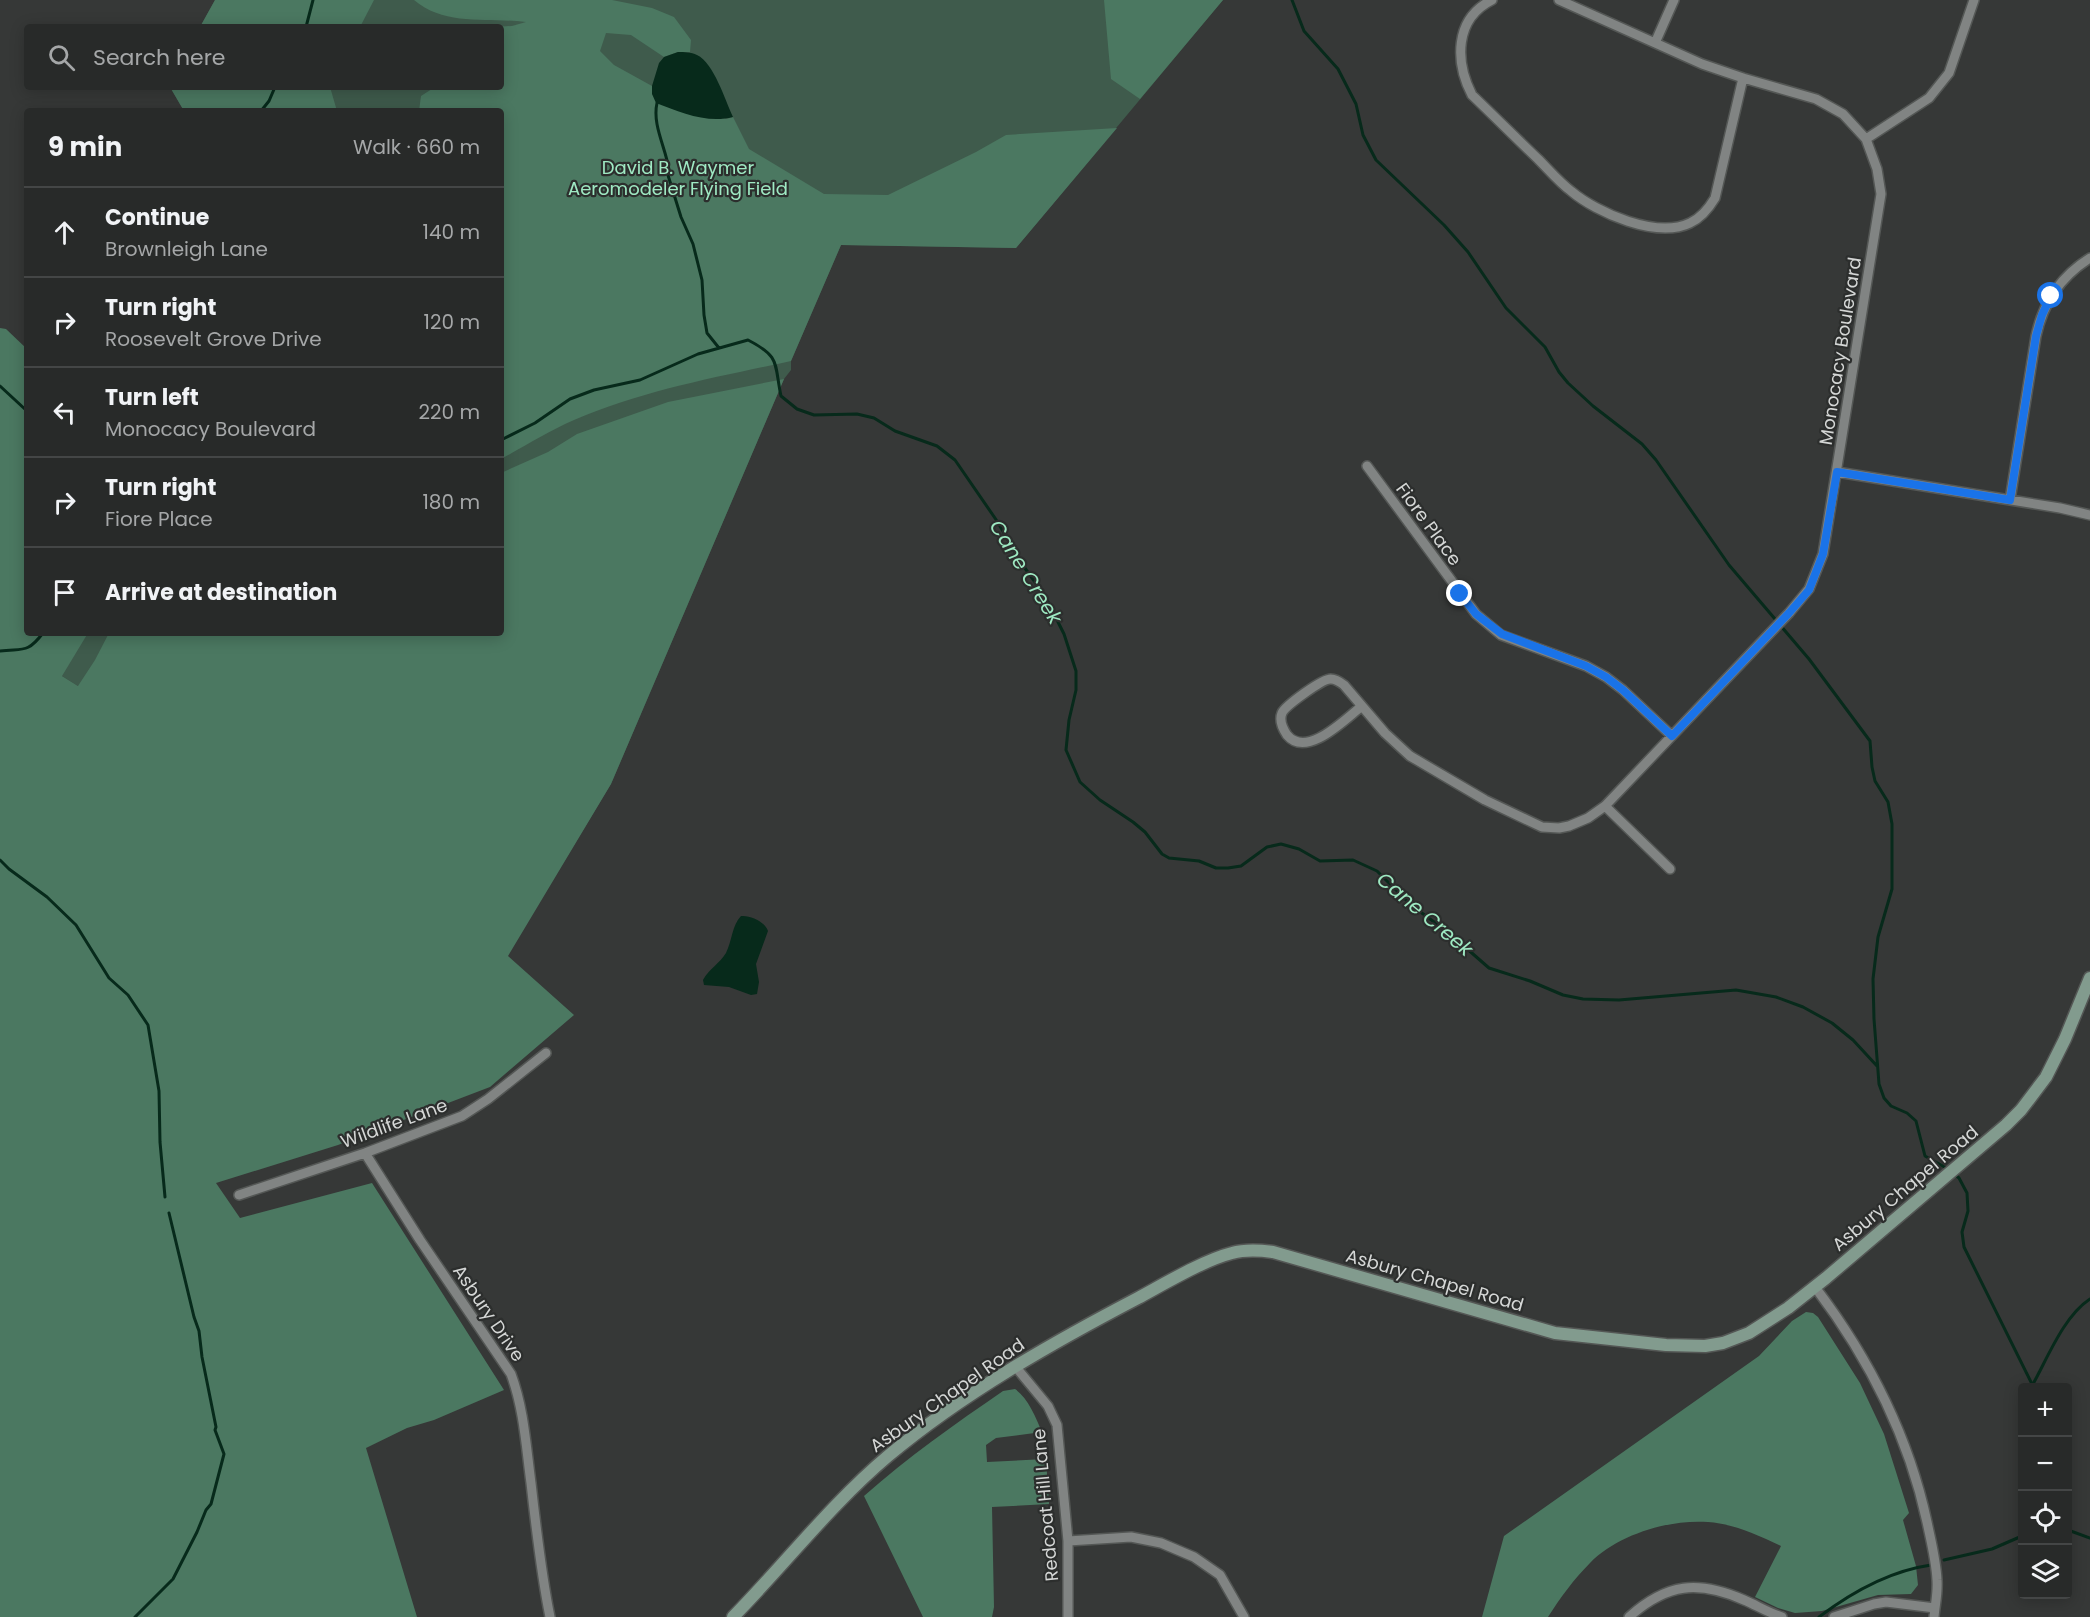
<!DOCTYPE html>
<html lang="en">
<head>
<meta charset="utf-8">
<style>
	body { margin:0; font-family:Poppins,sans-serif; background:#303231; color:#f1f3f6 }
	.controls { position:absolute; right:18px; bottom:18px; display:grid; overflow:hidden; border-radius:6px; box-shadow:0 3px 15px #0003 }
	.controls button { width:54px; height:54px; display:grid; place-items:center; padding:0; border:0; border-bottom:2px solid #444646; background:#282a29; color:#f1f3f6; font:30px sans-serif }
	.stop { position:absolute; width:18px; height:18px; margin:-14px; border:4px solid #1a73e8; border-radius:50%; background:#fff }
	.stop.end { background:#1a73e8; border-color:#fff; box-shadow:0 2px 6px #0008 }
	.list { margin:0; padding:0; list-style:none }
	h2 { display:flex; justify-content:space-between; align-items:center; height:78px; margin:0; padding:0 24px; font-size:26px }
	h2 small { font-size:20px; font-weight:400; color:#a5a7a8 }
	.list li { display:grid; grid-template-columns:39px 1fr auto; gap:18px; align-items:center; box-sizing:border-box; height:90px; padding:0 24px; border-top:2px solid #444646 }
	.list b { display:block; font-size:22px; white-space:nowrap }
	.list p { margin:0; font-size:20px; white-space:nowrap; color:#a5a7a8 }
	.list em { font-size:20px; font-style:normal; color:#a5a7a8 }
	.icon { flex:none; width:33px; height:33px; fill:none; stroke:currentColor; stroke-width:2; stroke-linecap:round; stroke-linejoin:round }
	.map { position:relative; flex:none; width:2090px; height:1617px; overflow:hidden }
	.search { position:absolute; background:#282a29; box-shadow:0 3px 15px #0003; left:24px; top:24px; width:480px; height:66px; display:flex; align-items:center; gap:15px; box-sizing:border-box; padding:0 21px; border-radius:6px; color:#a5a7a8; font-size:22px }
	.panel { position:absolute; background:#282a29; box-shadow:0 3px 15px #0003; left:24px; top:108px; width:480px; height:528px; border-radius:6px }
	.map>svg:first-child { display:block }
	.green { fill:#3f5b4c }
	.forest { fill:#4b7861 }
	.water { fill:#072a1b }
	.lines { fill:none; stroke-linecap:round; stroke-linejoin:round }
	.stream { stroke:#072a1b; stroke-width:3 }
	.minor-casing { stroke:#545755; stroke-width:12 }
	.secondary-casing { stroke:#545755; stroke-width:15 }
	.minor { stroke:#818483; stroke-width:9 }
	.secondary { stroke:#829b8e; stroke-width:12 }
	.route { stroke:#1a73e8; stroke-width:8 }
	.labels { text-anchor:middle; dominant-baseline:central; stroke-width:4.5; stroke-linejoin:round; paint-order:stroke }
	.park-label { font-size:18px; fill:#9fe9c3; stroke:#2c2e2d }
	.street-label { font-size:18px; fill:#d5d7d6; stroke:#2c2e2d }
	.water-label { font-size:20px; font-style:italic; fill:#9ee9c2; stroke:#2c2e2d }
</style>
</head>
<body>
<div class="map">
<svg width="2090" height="1617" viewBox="0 0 2090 1617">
	<rect width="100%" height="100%" fill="#363837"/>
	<path class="green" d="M215 0H1223L1016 248 841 245 791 361V370L784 379 611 784 507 956 0 637V612L27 633H501V111H184L170 87H501V27H200Z"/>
	<path class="forest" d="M215 0H374L360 27H200Z
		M414 0H612L652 8 674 17 691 40 690 52H678L664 57 631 35 606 33 600 51 614 65 652 86V94L726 119 733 117 749 149 824 194 888 195 976 152 1006 135 1117 128 1016 248 841 245 791 361C718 377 644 390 574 420 549 431 525 446 501 459V111H419L421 96 435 87H501V27H495L512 26 526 22C488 17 446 27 414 0Z
		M1104 0H1223L1140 99 1111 79Z
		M170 87H330L337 111H184Z
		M0 328 6 329 27 349V633H88L62 676 78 686 95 660 109 633H501V473L548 452 577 434 668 402 784 379 611 784 508 956 574 1015 490 1087 338 1145 216 1183 240 1218 372 1183 504 1390 434 1420 407 1428 366 1448 417 1617H0Z
		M1806 1312 1813 1313 1818 1317 1860 1383 1884 1434 1909 1513 1903 1520 1916 1566 1918 1585 1911 1594 1878 1595 1822 1611 1795 1613 1778 1608 1755 1597 1781 1546C1758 1535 1734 1524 1708 1522 1669 1519 1617 1535 1590 1563 1574 1579 1560 1598 1548 1617H1482L1504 1536 1759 1356 1792 1321Z
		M1015 1389C1028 1398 1036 1418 1042 1432L996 1438 986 1445 987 1462 1046 1459 1049 1504 992 1507 994 1607 992 1617H923L864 1496C908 1457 955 1424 1003 1391Z"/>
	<path class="water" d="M678 52C684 52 691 52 697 55 714 63 725 100 733 117 707 124 680 112 656 103L652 94V86L659 63 664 57Z
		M741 916C751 915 765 922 768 931L756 964 759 982 757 994 751 995 729 987 704 985 703 980C709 969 720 963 726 953 732 941 732 925 741 916Z"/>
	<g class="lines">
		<path class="stream" d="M1292 0 1304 31 1338 69 1356 104 1363 135 1376 160 1444 225 1468 252 1506 308 1545 347 1559 372 1568 383 1593 406 1642 444 1656 460 1729 565 1809 659 1870 741 1872 767 1875 781 1888 802 1892 824V889L1878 937 1873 979 1874 1019 1879 1084 1884 1098 1891 1106 1907 1113 1916 1121 1925 1156 1948 1169
			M306 27 313 0
			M657 103C652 125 666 148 669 170L667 172 681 217 693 244 702 280 704 315 707 333 719 348
			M261 111 269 101 275 87
			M0 386 27 411
			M501 440 535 423 570 399 594 390 640 380 698 354 748 340C781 357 774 363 781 396L797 409 814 415 857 414 874 418 895 431 937 446 955 460 997 521 1022 564 1045 596 1064 634 1076 671V690L1069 720 1066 750 1080 782 1100 800 1133 822 1145 832 1162 854 1169 858 1199 861 1216 868H1228L1241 866 1267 847 1281 844 1299 849 1320 861 1353 860 1377 871 1411 905 1449 933 1489 968 1530 981 1563 995 1583 999 1619 1000 1736 990 1776 997 1803 1007 1832 1023 1853 1040 1877 1066
			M0 651C23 648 27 654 43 633
			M0 860 9 869 47 897 76 925 109 978 128 995 148 1025 159 1091 160 1142 165 1197
			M1953 1173 1959 1178 1967 1193 1968 1211 1962 1232 1964 1247 2034 1388
			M2033 1384C2048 1357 2064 1316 2090 1299
			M2068 1520 2070 1529
			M2068 1530 2090 1538
			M1944 1560 1992 1549 2022 1536
			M135 1617 173 1579 197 1532 206 1510 211 1504 224 1454 215 1430 216 1427 202 1357 199 1331 194 1317 169 1213
			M1819 1617C1852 1592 1889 1571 1931 1565"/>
		<g class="minor-casing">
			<path id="minor" d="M1492 0C1454 19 1455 62 1472 95 1494 116 1516 138 1538 159 1549 170 1559 182 1571 191 1597 213 1657 239 1690 223 1701 218 1709 208 1715 198L1743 78
				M1655 43 1674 0
				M1866 139 1929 98 1949 73 1974 0
				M1367 466 1476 614 1501 635 1586 666 1606 677 1623 690 1672 736
				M1837 472 2060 508 2090 515
				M2010 500 2036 336C2043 303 2061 276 2090 258
				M1362 706C1345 719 1307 759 1287 735 1283 729 1279 720 1282 713 1285 706 1323 678 1331 679 1336 679 1340 682 1344 685L1385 733 1410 756 1485 800 1542 827 1559 828 1569 826 1588 818 1605 806 1789 613 1809 589 1823 554 1881 194 1877 169 1866 139 1843 114 1816 99 1743 78 1702 64 1559 0
				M1605 806 1670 869
				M365 1153 420 1240 511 1374C524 1409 526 1446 531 1483 536 1528 541 1573 550 1617
				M239 1195 365 1153 462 1116 488 1099 546 1053
				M1815 1287C1869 1358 1908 1434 1927 1522 1931 1541 1936 1560 1937 1580 1938 1593 1935 1605 1934 1617
				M1015 1366 1048 1406 1057 1425 1068 1541V1617
				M1068 1541 1131 1537 1161 1543 1194 1557 1220 1575 1244 1617
				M1629 1617C1667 1583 1698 1580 1744 1600 1756 1605 1769 1613 1782 1617
				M1834 1617 1874 1604 1886 1602 1935 1608"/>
		</g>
		<g class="secondary-casing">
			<path id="secondary" d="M733 1617C785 1564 831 1504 888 1456 962 1394 1052 1343 1138 1298 1164 1284 1204 1260 1232 1253 1246 1249 1259 1250 1273 1252L1555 1333 1666 1345 1705 1346 1723 1343 1749 1333 1788 1308 1826 1278 2006 1125 2021 1110 2046 1077 2065 1039 2090 978"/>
		</g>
		<use href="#minor" class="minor"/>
		<use href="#secondary" class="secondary"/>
	</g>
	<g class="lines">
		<path class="route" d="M1460 594 1476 614 1502 634 1586 666 1606 677 1623 690 1672 736 1789 613 1809 590 1823 554 1837 472 2010 500 2036 336 2042 315 2051 296"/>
	</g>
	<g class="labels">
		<g class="park-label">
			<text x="678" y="167">David B. Waymer<tspan x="678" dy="21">Aeromodeler Flying Field</tspan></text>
		</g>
		<g class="street-label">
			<text transform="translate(1840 351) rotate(-81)">Monocacy Boulevard</text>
			<text transform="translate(1429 524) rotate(54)">Fiore Place</text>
			<text transform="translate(394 1123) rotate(-20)">Wildlife Lane</text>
			<text transform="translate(1905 1188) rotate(-40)">Asbury Chapel Road</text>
			<text transform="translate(1435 1280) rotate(16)">Asbury Chapel Road</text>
			<text transform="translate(489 1313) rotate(56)">Asbury Drive</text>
			<text transform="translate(947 1395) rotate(-35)">Asbury Chapel Road</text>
			<text transform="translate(1045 1505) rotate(-95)">Redcoat Hill Lane</text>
		</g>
		<g class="water-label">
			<text transform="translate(1026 572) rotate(58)">Cane Creek</text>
			<text transform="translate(1425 914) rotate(40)">Cane Creek</text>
		</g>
	</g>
</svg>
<div class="controls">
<button>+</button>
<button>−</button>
<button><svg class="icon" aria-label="locate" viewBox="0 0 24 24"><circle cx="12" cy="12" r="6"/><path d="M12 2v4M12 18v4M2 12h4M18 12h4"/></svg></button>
<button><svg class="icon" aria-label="layers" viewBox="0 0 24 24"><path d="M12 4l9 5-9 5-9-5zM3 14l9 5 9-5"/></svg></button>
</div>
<div class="stop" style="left:2051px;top:296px"></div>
<div class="stop end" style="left:1460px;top:594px"></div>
<div class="search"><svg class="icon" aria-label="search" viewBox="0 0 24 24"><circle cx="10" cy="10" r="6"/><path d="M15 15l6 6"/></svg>Search here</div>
<section class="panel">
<h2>9 min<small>Walk · 660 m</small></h2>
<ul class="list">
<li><svg class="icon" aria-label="ahead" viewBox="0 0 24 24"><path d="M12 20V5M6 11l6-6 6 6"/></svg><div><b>Continue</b><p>Brownleigh Lane</p></div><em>140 m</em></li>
<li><svg class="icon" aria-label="right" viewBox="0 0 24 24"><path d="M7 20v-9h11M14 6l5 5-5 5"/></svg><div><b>Turn right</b><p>Roosevelt Grove Drive</p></div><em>120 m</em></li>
<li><svg class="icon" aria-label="left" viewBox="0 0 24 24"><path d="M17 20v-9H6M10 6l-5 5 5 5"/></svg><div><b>Turn left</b><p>Monocacy Boulevard</p></div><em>220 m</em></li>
<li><svg class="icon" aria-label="right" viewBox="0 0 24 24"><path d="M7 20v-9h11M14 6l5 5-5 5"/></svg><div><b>Turn right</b><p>Fiore Place</p></div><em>180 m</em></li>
<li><svg class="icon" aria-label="arrive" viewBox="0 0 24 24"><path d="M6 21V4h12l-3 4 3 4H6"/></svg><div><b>Arrive at destination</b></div></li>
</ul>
</section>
</div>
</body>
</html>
